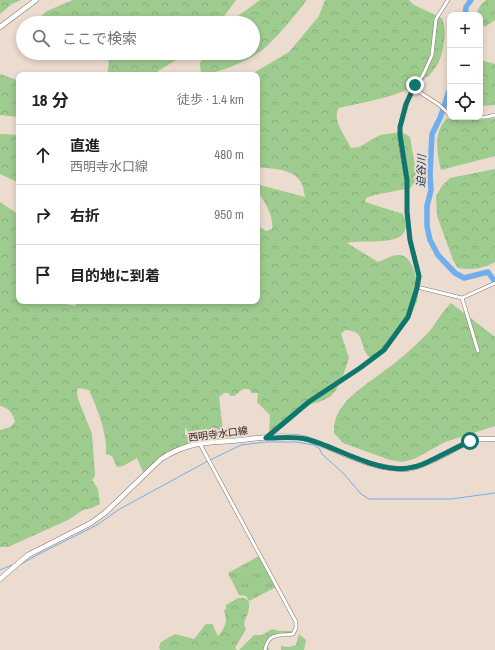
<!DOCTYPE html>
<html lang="ja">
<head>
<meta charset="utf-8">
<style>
	body { margin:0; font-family:"Archivo Narrow","Noto Sans JP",sans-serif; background:#f2f2f2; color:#222 }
	.controls { position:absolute; right:12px; top:12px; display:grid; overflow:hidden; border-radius:8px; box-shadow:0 2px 6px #0003 }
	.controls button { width:36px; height:36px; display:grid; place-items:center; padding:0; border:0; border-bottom:1px solid #e0e0e0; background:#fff; color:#222; font:20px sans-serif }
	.stop { position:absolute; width:12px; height:12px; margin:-9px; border:3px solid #0f766e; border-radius:50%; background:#fff }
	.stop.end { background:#0f766e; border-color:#fff; box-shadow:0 1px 4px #0008 }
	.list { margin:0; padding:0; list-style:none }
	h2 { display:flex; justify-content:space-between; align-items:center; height:52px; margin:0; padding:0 16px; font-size:17px }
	h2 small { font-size:13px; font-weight:400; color:#767676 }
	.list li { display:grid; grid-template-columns:26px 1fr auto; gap:12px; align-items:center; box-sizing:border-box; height:60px; padding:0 16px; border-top:1px solid #e0e0e0 }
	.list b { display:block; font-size:15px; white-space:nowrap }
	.list p { margin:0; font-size:13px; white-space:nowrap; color:#767676 }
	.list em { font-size:13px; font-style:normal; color:#767676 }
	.icon { flex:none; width:22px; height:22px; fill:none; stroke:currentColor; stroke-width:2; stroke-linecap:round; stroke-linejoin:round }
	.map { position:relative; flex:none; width:495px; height:650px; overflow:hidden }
	.search { position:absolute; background:#fff; box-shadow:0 2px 6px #0003; left:16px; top:16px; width:244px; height:44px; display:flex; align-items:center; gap:10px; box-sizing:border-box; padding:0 14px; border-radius:22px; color:#767676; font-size:15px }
	.panel { position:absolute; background:#fff; box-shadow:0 2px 6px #0003; left:16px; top:72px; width:244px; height:232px; border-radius:8px }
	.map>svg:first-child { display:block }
	.grass { fill:url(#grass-tufts) }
	.forest { fill:url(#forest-crowns) }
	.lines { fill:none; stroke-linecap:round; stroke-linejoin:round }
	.stream { stroke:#70aeee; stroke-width:1 }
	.river { stroke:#70aeee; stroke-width:5.5 }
	.street-casing { stroke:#87776d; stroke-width:4 }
	.secondary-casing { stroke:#87776d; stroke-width:5.5 }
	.street { stroke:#fff; stroke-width:3 }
	.secondary { stroke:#fff; stroke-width:4.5 }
	.route { stroke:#0f766e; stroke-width:5 }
	.labels { text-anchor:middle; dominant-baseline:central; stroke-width:4; stroke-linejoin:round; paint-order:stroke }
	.street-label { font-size:10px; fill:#2b2420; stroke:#ecdbcf }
	.water-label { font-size:11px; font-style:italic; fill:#0c3962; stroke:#ecdbcf }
</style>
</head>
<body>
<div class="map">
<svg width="495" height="650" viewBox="0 0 495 650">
	<defs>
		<pattern id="grass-tufts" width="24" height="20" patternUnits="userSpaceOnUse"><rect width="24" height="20" fill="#9ecb8e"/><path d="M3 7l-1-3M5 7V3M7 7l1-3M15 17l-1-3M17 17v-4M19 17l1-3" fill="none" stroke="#88ae7a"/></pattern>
		<pattern id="forest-crowns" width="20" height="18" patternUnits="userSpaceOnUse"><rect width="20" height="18" fill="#9ecb8e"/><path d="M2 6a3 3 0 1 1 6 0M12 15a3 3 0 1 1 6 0" fill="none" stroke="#88ae7a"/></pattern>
	</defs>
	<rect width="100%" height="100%" fill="#ecdbcf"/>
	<path class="grass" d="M259 556 276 587 249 601 246 596 239 595 228 573Z"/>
	<path class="forest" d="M0 0H21L12 4 0 14Z
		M73 0H236L219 23H33L47 11Z
		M260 0H307C294 16 281 33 266 47 252 59 219 74 201 74L200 63 205 53H253V23H228Z
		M325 0H409L414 5 442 18C446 32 445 34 443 48 436 94 375 99 339 108 331 120 346 137 351 148L359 147 380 135 402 132 410 137 416 172 415 182 410 188 375 195 366 198 365 202 403 214C418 251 366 238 347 243L378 262C384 260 392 255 398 255 415 253 420 290 417 301 415 309 390 348 383 353 379 356 375 357 369 357 358 345 367 331 345 330L341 334 349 358 342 379 336 390 330 397 319 402 303 406 269 433 270 415 257 402 258 393H252L249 389H243L234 396H230L229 393H224L219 397 224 440 195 443 185 427V435L190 438 191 444C170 451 160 457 143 472L137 458 123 466 117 467 112 456 106 454C108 435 97 408 89 390L79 388 77 390 78 399 92 434 95 476 92 480 98 489 100 504 92 508 83 510 68 520 8 547H0V430L10 427 15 422C13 413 9 408 0 406V202L19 215V301H50L76 306V301H257V225L266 231 272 229C274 213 263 202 257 189L260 185 305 197C304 192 303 186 301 182 293 168 271 169 257 167V75H250L289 52 319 16Z
		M486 0H495V20L485 27 480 24V15H477C477 8 481 5 486 0Z
		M38 53H66L45 59Z
		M106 53H187L152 75H107L109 63Z
		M480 60 495 64V105L480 106Z
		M0 74 19 81V117L0 115Z
		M495 118V156L441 170C437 153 433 134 446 119L480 120Z
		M0 134 19 135V183L0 174Z
		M495 169V262C483 269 471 270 458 268L453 260 437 216 436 196 442 186 450 178Z
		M451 303 495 337V426L445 442 414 459 402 462 390 460 343 443 334 433C332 403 364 387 384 371 398 361 412 349 424 337 435 327 440 313 451 303Z
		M238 598H245L249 602C249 605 249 610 248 613 246 619 242 622 246 629L235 648 237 650H160L159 647 161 642 175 634 194 639 206 624H212L218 636C225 628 228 621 224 611L226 608V605Z
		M272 629 279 631H293L292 632 275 634 269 637 268 646 269 650H239L254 635H262Z
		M299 634 306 640 304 650H281V646L289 647 296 645Z"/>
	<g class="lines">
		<path class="stream" d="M16 567 39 554 97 525 118 510 206 462 241 445 266 442H296L314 445 319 448 322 454 344 474 361 494 369 499H451L495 493
			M0 570 12 565 14 566"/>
		<path class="river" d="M465 15 466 7 471 0
			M450 88 440 118 432 134 430 174 431 190 427 206V226L430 240 438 255 455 273 464 278 488 272 495 282"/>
		<g class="street-casing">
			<path id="street" d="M413 88 438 104 450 115
				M452 117 457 118 487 117 495 115
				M417 287 462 298 495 283
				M462 298 478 351
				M266 437 310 401 360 368 384 350 408 317 411 310 417 287 419 276 410 240 407 212V181L400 143V127L409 97 424 73 432 55 436 19 448 0
				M200 444 296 622V628L293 634C279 636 268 632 265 650"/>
		</g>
		<g class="secondary-casing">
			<path id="secondary" d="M0 27 36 0
				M0 579 28 555 91 523 106 512 161 459C170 453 179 449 189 446 202 442 217 442 231 441 253 439 287 433 307 439 339 450 371 470 406 469 423 468 453 449 470 441L477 439H495"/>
		</g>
		<use href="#street" class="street"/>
		<use href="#secondary" class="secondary"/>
	</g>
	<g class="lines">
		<path class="route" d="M415 85 406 104 400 127V135L407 180V212L410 240 419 276 417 288 408 317 384 350 360 368 310 401 266 438C279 438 293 436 306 439 338 447 380 476 414 467 421 466 428 462 434 459 446 453 458 447 470 441"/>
	</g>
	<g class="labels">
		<g class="street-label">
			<text transform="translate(218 434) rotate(-7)">西明寺水口線</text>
		</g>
		<g class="water-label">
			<text transform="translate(421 171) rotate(-88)">迫谷川</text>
		</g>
	</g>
</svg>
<div class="controls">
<button>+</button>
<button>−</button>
<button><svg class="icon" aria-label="locate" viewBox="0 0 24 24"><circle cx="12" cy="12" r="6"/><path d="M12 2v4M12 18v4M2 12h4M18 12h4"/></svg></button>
</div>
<div class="stop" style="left:470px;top:441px"></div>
<div class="stop end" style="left:415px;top:85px"></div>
<div class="search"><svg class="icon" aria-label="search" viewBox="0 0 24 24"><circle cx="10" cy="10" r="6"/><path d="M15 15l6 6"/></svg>ここで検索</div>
<section class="panel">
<h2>18 分<small>徒歩 · 1.4 km</small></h2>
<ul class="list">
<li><svg class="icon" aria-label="ahead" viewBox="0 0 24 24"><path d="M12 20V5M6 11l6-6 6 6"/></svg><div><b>直進</b><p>西明寺水口線</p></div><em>480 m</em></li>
<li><svg class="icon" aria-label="right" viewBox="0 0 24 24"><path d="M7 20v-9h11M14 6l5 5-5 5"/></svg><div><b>右折</b></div><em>950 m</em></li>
<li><svg class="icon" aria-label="arrive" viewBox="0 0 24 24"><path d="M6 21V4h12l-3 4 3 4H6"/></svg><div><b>目的地に到着</b></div></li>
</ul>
</section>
</div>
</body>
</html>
